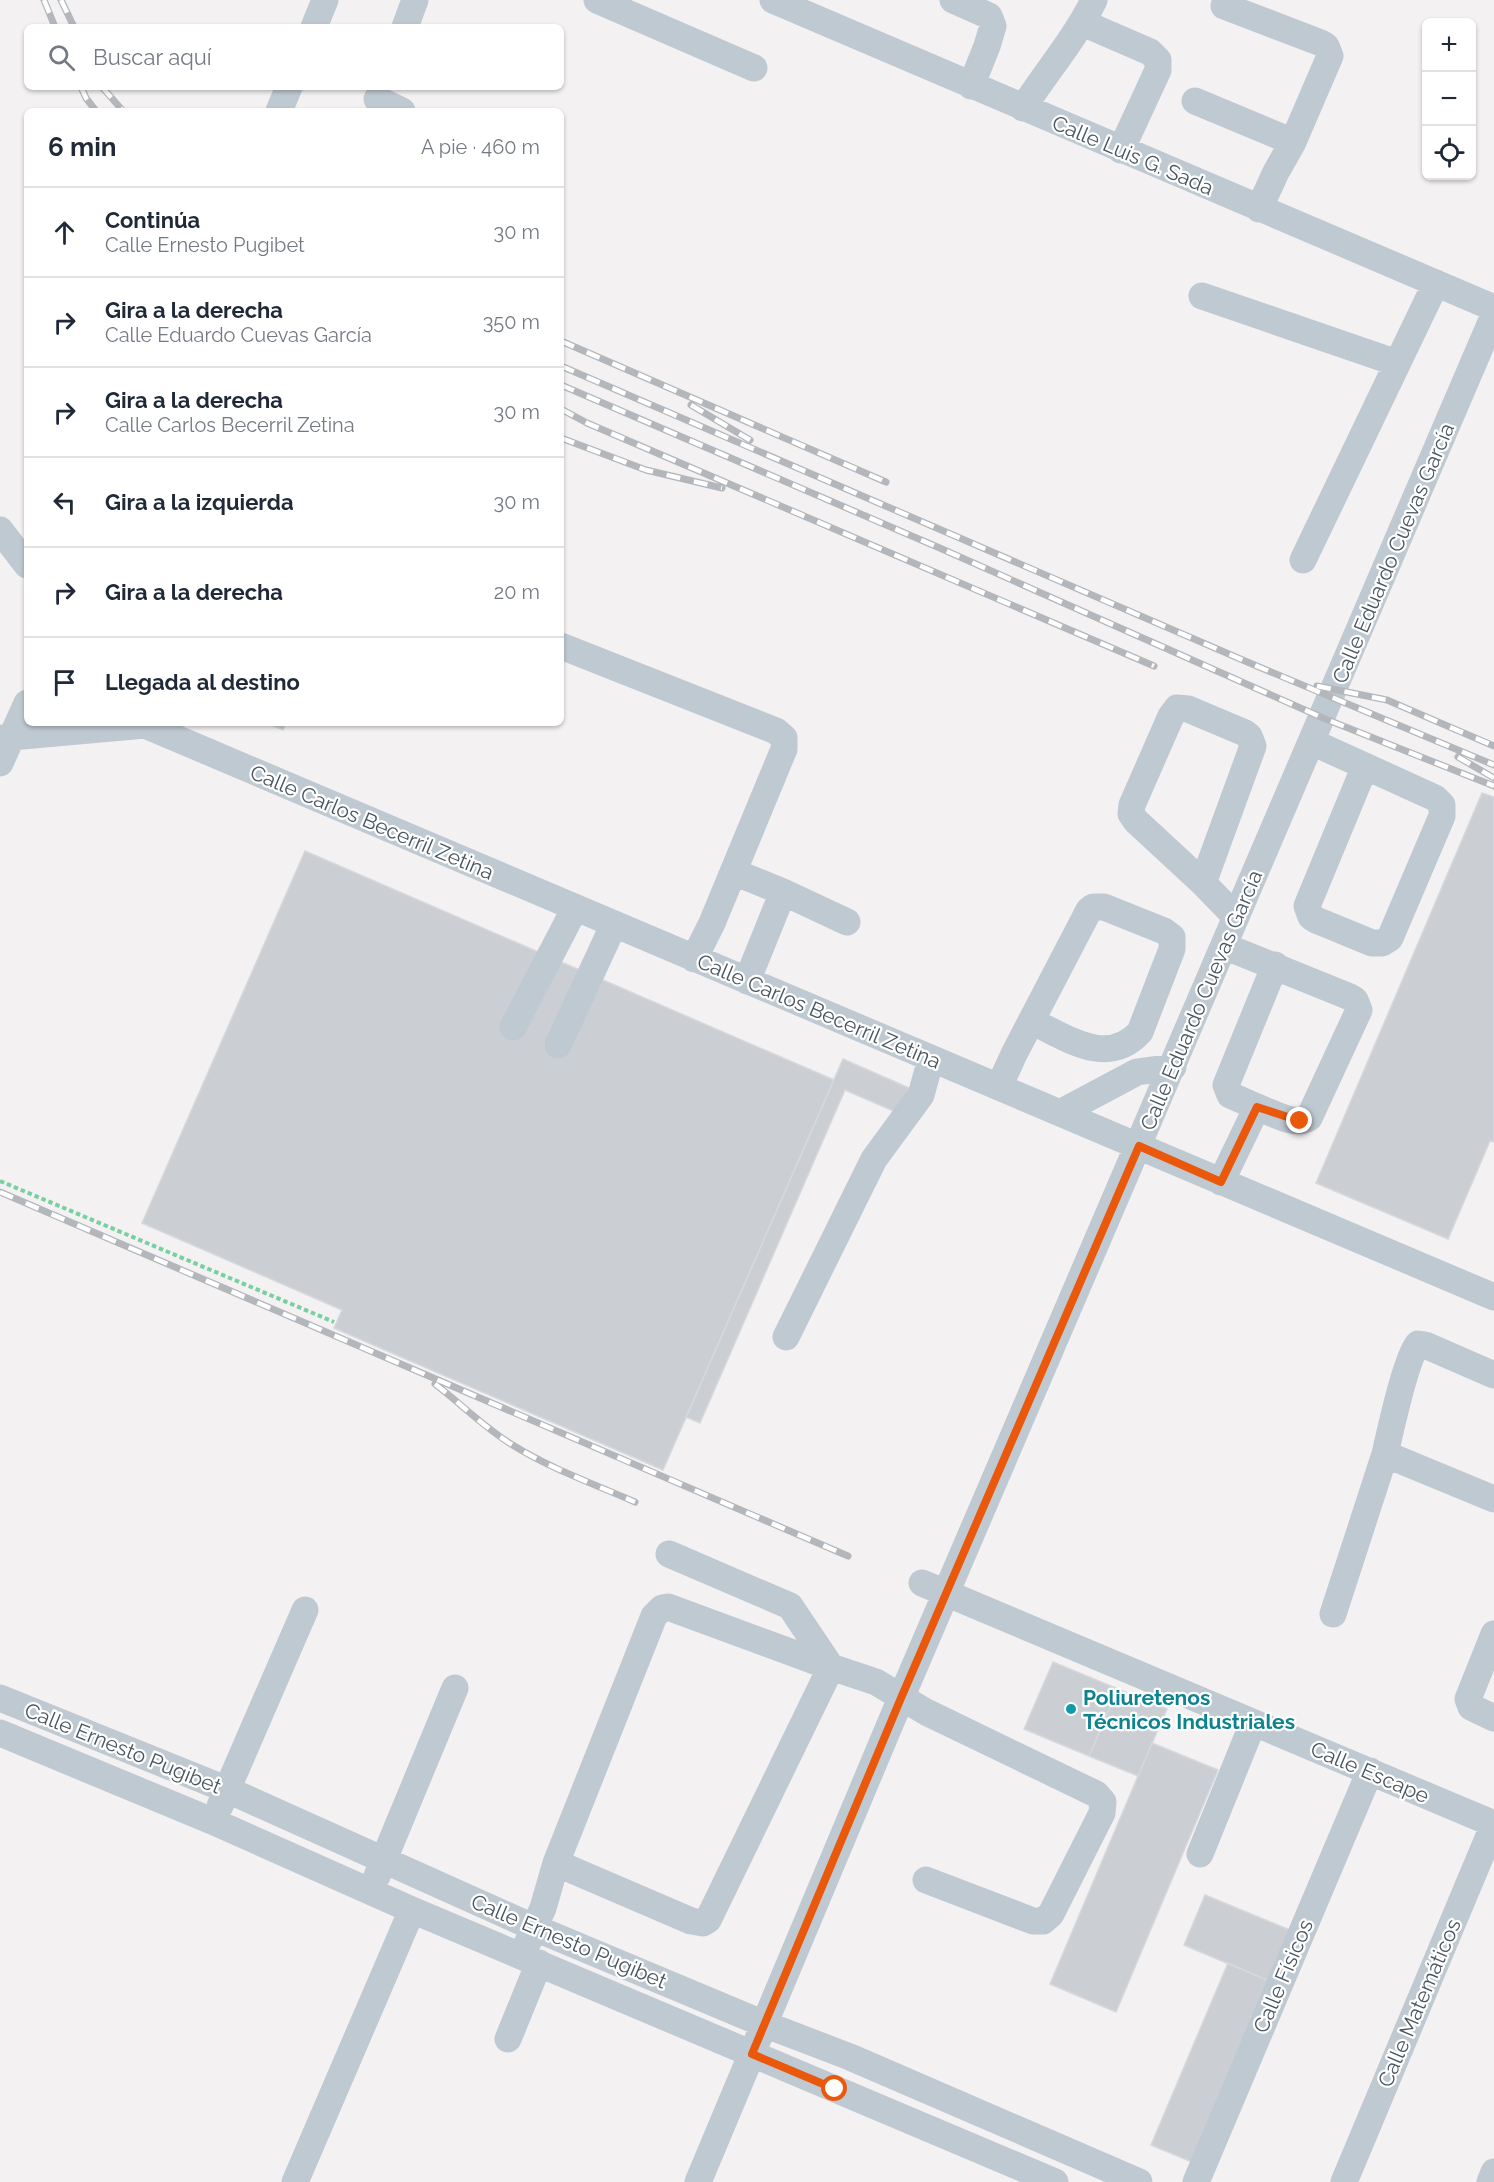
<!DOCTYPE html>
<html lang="es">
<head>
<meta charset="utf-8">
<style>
	body { margin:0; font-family:Raleway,sans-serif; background:#f6f6f7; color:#1f2937 }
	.controls { position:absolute; right:18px; top:18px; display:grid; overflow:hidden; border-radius:9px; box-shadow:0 2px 4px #0004 }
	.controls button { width:54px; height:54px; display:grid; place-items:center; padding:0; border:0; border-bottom:2px solid #e0e1e3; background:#fff; color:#1f2937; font:30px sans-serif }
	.stop { position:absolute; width:18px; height:18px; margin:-14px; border:4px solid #ea580c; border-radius:50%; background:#fff }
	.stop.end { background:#ea580c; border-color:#fff; box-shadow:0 2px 6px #0008 }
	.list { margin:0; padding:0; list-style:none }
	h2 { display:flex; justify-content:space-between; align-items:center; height:78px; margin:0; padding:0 24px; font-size:26px }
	h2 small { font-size:20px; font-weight:400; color:#747a83 }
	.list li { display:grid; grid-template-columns:39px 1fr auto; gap:18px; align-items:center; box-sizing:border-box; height:90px; padding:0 24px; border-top:2px solid #e0e1e3 }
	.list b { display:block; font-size:22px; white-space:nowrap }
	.list p { margin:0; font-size:20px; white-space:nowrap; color:#747a83 }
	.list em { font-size:20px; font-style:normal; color:#747a83 }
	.icon { flex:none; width:33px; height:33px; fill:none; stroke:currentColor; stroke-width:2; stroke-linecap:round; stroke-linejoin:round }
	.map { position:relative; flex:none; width:1494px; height:2182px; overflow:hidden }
	.search { position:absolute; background:#fff; box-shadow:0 2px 4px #0004; left:24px; top:24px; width:540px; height:66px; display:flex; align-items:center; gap:15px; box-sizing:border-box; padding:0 21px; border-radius:9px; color:#747a83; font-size:22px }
	.panel { position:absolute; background:#fff; box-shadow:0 2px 4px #0004; left:24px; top:108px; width:540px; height:618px; border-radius:9px }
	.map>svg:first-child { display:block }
	.building { fill:#cbcfd4; stroke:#d5d8dd; stroke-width:1.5 }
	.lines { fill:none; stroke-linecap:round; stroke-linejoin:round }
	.path { stroke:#77d0a0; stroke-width:4; stroke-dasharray:4.5 3; stroke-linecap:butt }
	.minor { stroke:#bfc9d1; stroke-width:27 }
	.rail-casing { stroke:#b3b7bc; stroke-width:7 }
	.rail { stroke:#fff; stroke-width:4.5; stroke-dasharray:14; stroke-linecap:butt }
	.route { stroke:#ea580c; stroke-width:8 }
	.culture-dot { fill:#0f9aa8; stroke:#fff; stroke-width:2 }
	.labels { text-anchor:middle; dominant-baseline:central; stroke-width:4.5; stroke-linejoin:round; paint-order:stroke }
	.street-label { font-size:21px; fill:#495660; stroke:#fff }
	.culture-label { font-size:21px; font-weight:bold; fill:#0d838f; stroke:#fff; text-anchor:start }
</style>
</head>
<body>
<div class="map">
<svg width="1494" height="2182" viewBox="0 0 1494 2182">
	<rect width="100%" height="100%" fill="#f4f1f2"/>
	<path class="building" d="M267 723H286L283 730Z
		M1482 793 1494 797V1142L1490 1141 1448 1239 1316 1183Z
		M305 851 834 1080 663 1470 334 1328 342 1310 142 1223Z
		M843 1059 909 1088 898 1113 845 1090 700 1423 686 1417Z
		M1053 1662 1118 1689 1089 1756 1024 1729Z
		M1118 1689 1167 1709 1138 1776 1089 1756Z
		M1152 1743 1218 1770 1116 2012 1050 1984Z
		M1205 1895 1290 1930 1269 1981 1184 1945Z
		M1228 1963 1269 1981 1192 2162 1151 2145Z"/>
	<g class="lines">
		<path class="path" d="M0 1181 334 1322"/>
		<path class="minor" d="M597 0 754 68
			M773 0 1494 308
			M953 0 989 16 993 26 987 46 971 86
			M1224 6 1321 43 1326 46 1330 56 1293 142 1276 172 1259 209
			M1083 23 1150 52 1158 60V70L1121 150
			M314 27 325 0
			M405 27 415 0
			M377 99 402 111
			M1195 101 1293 142
			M1023 108C1046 72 1075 39 1094 0
			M279 111 289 87
			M1202 296 1397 363
			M0 530 27 565
			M1303 560 1436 283
			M561 646 776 731 784 738V749L712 923 694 959
			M0 738 145 725 1494 1297
			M1312 742 1435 798 1442 805V816L1390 938 1382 943H1372L1316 920 1311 917 1307 906 1365 766
			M0 763 27 703
			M734 872 783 892 847 922
			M1203 883 1253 746 1249 736 1245 733 1188 709 1177 708 1171 716 1132 805 1131 814 1136 821 1203 883 1236 917
			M747 981 783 892
			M513 1027 575 908
			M558 1045 614 924
			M999 1087 1014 1054 1089 910 1093 907H1104L1164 931 1172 937V949L1140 1032C1107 1068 1066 1037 1031 1021
			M1257 1107 1230 1095 1226 1085 1275 965
			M1060 1113 1137 1072 1173 1067
			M1221 1182 1257 1107C1271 1112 1295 1127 1309 1118L1359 1010 1355 1000 1350 997 1224 946
			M786 1337 874 1159 921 1095 931 1059
			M1494 1375 1425 1345 1418 1344C1406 1358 1390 1432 1385 1454L1494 1499
			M669 1554 790 1606 831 1667 708 1920 703 1923 691 1921 556 1863 654 1616 662 1608 668 1607 831 1667 876 1682 926 1712 1096 1794 1103 1802 1102 1813 1051 1914 1043 1921H1033L926 1880
			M922 1583 1494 1824
			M1333 1614 1385 1454
			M1494 1634 1468 1699 1471 1707 1494 1718
			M0 1698 228 1790 535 1928 764 2024 850 2057 1139 2182
			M0 1733 212 1821 412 1910 1055 2182
			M220 1806 305 1610
			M1200 1854 1253 1723
			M377 1876 455 1688
			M527 1944 543 1908 556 1863
			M508 2039 539 1963
			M295 2182 412 1910
			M698 2182 901 1698 1494 315
			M1196 2182 1370 1771
			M1344 2182 1494 1824
			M1490 2182 1494 2172"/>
		<g class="rail-casing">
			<path id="rail" d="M44 0 55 27
				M61 0 74 27
				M81 87 86 98 96 111
				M102 87 123 111
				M561 341 886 482
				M561 366 1252 664 1494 765
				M561 385 942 549 1323 718 1494 786
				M691 405 750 440
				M561 409 587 423 1154 666
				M561 438 646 470 722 488
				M1317 686 1387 700 1494 746
				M1458 757 1494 778
				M0 1192 848 1556
				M435 1384C461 1404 484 1427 511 1444 549 1468 594 1484 635 1502"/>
		</g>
		<use href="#rail" class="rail"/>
	</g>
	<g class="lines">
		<path class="route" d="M835 2089 752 2054 901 1698 1139 1146 1221 1182 1257 1107 1300 1121"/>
	</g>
	<circle class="culture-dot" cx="1071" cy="1709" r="6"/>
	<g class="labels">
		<g class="street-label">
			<text transform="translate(1133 155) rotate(23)">Calle Luis G. Sada</text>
			<text transform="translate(1393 553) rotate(-67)">Calle Eduardo Cuevas García</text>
			<text transform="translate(372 822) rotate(23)">Calle Carlos Becerril Zetina</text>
			<text transform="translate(1201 1000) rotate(-67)">Calle Eduardo Cuevas García</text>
			<text transform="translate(819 1011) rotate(23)">Calle Carlos Becerril Zetina</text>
			<text transform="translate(123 1748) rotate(22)">Calle Ernesto Pugibet</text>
			<text transform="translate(1370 1772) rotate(23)">Calle Escape</text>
			<text transform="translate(569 1941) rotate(23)">Calle Ernesto Pugibet</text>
			<text transform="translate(1283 1976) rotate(-67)">Calle Físicos</text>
			<text transform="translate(1419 2003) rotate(-67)">Calle Matemáticos</text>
		</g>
		<g class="culture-label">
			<text x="1083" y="1697">Poliuretenos<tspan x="1083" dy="24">Técnicos Industriales</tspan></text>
		</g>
	</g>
</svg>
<div class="controls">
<button>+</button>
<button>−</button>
<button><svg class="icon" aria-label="locate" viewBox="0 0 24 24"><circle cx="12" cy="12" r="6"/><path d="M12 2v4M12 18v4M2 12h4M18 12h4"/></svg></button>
</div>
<div class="stop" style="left:835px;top:2089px"></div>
<div class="stop end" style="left:1300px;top:1121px"></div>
<div class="search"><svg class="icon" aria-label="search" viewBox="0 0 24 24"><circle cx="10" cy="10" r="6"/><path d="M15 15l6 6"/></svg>Buscar aquí</div>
<section class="panel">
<h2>6 min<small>A pie · 460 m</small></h2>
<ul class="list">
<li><svg class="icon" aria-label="ahead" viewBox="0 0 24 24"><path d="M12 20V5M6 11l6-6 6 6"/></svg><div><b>Continúa</b><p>Calle Ernesto Pugibet</p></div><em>30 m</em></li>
<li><svg class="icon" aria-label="right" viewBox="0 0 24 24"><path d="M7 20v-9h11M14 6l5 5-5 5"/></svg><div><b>Gira a la derecha</b><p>Calle Eduardo Cuevas García</p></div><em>350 m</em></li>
<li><svg class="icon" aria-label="right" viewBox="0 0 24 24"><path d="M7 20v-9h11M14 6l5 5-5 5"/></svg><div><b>Gira a la derecha</b><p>Calle Carlos Becerril Zetina</p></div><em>30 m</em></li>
<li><svg class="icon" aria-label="left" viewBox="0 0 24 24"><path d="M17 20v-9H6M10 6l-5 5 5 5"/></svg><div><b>Gira a la izquierda</b></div><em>30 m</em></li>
<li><svg class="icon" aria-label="right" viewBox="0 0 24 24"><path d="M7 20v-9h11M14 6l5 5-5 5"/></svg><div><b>Gira a la derecha</b></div><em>20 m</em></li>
<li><svg class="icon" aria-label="arrive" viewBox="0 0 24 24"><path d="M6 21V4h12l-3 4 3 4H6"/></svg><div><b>Llegada al destino</b></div></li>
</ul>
</section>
</div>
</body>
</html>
